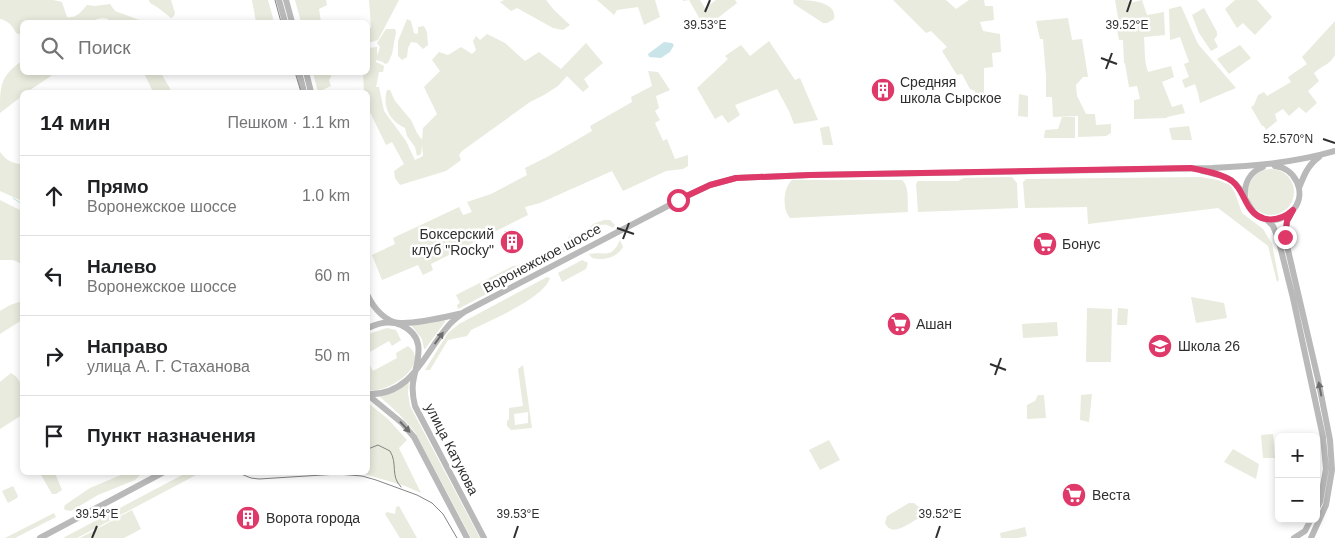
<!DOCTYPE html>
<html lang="ru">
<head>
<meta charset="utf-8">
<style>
	body { margin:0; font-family:Helvetica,sans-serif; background:#f2f2f2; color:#202124 }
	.controls { position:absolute; right:15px; bottom:15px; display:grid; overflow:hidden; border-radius:8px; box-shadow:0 2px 8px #0003 }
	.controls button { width:45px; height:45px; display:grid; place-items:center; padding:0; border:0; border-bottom:1px solid #e0e0e0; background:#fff; color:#202124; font:25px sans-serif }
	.stop { position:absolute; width:15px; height:15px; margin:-11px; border:4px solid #de3968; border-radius:50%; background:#fff }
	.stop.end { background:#de3968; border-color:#fff; box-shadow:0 1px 5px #0008 }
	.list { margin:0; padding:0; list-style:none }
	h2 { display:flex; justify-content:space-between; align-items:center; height:65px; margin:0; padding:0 20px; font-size:21px }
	h2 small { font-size:16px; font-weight:400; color:#757577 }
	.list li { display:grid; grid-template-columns:32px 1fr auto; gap:15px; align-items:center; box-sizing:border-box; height:80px; padding:0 20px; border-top:1px solid #e0e0e0 }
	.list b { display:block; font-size:19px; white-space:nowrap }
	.list p { margin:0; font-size:16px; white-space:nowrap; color:#757577 }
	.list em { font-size:16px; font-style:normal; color:#757577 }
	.icon { flex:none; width:28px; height:28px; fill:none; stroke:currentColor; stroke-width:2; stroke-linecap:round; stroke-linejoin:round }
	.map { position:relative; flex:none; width:1335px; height:538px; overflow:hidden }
	.search { position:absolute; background:#fff; box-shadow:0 2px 8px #0003; left:20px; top:20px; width:350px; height:55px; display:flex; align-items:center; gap:12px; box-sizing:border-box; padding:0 18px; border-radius:8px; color:#757577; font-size:19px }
	.panel { position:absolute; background:#fff; box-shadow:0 2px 8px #0003; left:20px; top:90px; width:350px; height:385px; border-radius:8px }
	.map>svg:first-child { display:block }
	.green { fill:#e8ebdd; fill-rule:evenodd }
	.water { fill:#cae5ea }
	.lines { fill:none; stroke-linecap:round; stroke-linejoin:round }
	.stream { stroke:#cae5ea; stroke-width:1 }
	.secondary { stroke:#b9b9b9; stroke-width:6 }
	.tram { stroke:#848484; stroke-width:1 }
	.oneway { fill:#6d6d6d }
	.route { stroke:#de3968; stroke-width:6 }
	.ticks { fill:none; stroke:#2f2f2f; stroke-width:2 }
	.labels { text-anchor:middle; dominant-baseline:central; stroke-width:5; stroke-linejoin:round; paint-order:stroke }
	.poi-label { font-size:14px; fill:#2f2f2f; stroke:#fff; text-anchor:start }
	.street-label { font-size:14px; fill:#2f2f2f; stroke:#fff }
	.ticks-label { font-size:12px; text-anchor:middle; fill:#2f2f2f; stroke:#fff; stroke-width:5; stroke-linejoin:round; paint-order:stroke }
</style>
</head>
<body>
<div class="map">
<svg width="1335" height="538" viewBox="0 0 1335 538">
	<rect width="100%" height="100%" fill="#fff"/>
	<path class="green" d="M0 0H53L62 2 67 17C76 19 81 12 87 5L95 6 110 4 115 11 145 22H109L108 19C102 17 96 19 91 22H22V35L16 33C13 26 7 20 0 19Z
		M149 0H171L175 13 174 16 171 18 157 7 150 3Z
		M252 0H268L274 22H256Z
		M295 0H326L327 5 319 9 321 22H301Z
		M369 0H399L378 40 368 43V30L371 27Z
		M504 0H546L554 10 570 25 563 30 553 28 517 8 511 11 500 2Z
		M597 0H655L660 17 644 25 638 7 617 10 614 15Z
		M683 0H700L705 8 716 0H735L737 3 705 28 689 0 683 1Z
		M793 0C805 0 838 0 834 19L827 23H823L794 4Z
		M893 0H946L956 9 969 0H984L985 6H993L994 20 980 22 983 31 1000 34 1001 52 992 53 993 67 984 68V104L973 105 976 98 975 91 970 89 962 74 957 75 942 51 947 47 931 31 926 33Z
		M1115 0H1128L1130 3 1142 0 1147 15 1164 12 1165 35 1144 37C1145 49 1144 61 1148 72L1171 66 1174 77 1162 82 1172 107 1182 104 1185 113 1167 117V118L1134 119V100L1140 99 1137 86 1129 87 1125 63H1124L1123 40H1119L1117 30 1120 29Z
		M1235 0H1257L1272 17 1255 35 1243 23 1237 28 1225 9Z
		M1181 6 1198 44 1236 88 1200 103 1198 93 1195 84 1185 88 1182 80 1189 77 1184 64 1189 62 1180 37 1170 40 1169 9Z
		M1204 8 1217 32V36L1214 39 1218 47 1211 51 1199 33 1192 15Z
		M1068 18 1072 40 1082 39 1088 77H1083L1076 85 1077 96 1086 114H1095L1096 125 1111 124V133L1106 136 1078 137V116L1053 117 1052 97H1046V76L1043 39H1040L1036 21Z
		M407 19 411 21 414 33 416 34 418 33V27L424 26 427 32 428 45 423 49 417 43 411 42 408 48 407 57 402 60 398 56V41Z
		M1335 21V55C1330 65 1321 66 1314 73L1319 81 1308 91 1317 103 1306 113 1299 107 1289 116 1283 109 1275 114 1277 121 1266 130 1264 126H1262L1251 107 1254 105 1258 95 1264 92 1267 96 1291 82 1288 77 1307 64 1302 57Z
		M386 29H395L396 32 392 54 388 63 385 64 383 62 376 60V62L384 66 383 72H379L376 87H379L384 111 406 141 415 160 423 156 422 145 421 154 417 156 415 147 407 136 405 128C390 121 382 107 387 90H390L395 101 411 120 417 133 422 140 423 128 437 114 424 87 440 71 432 60 439 52 448 55 461 47 472 54 476 50 473 41 476 36 480 40 487 34 505 43 525 61 539 52 561 69 586 43 603 63 584 79 589 87 583 92 567 76 558 86 544 95 530 102 462 151 459 155 461 160 446 171 400 185 395 178 394 171 404 164 392 142 386 145 368 108V92H364L363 73 368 72V48L377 47V56L380 47 377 43Z
		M769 41 795 80 800 78 818 120 794 124 789 111 777 89 735 105 740 115 728 123 722 115 715 119 697 88 728 59 725 56 741 45 750 56Z
		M1240 45 1251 58 1229 74 1217 59Z
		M22 61V72L52 73 51 76 27 92H22V96L0 113C0 86 0 76 22 61Z
		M648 71 658 72 670 90 656 96 659 108 655 111 660 120 655 123 663 141 667 139 675 159 688 155V166L683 169 666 171 623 191 612 171 540 203 525 207 528 215 431 264 433 270 423 275 418 265 382 280 372 255 395 244 393 238 459 207 463 215 472 212 467 202 491 194 527 175 525 168 549 156 592 131 590 126 632 102 631 97 652 86Z
		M144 73H161L172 92H153Z
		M313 73H331V77L329 80 331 86 318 92Z
		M1019 94 1028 96V117L1018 116Z
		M1062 117H1075V138H1044L1045 130 1058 129Z
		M829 126 833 145H823L820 128Z
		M1189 126 1192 140H1172L1169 128Z
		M0 152C6 160 12 164 22 164V201L0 191Z
		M1248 192a23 23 0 1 1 46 0a23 23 0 1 1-46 0Z
		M1012 177 1017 183 1018 208 918 212 916 184 918 181H958L964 178Z
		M1201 177 1218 180 1230 185 1235 193 1242 213 1263 229 1272 244 1279 280 1277 282 1268 246 1218 208 1088 224 1087 207 1025 208 1023 182 1026 179Z
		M792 180H902C910 187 907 202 908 212L790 218C782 209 783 188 792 180Z
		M0 200 20 210 22 218V264L13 260H0Z
		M604 220H610L615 225 613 228C606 223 599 223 592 231L595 235 592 239 584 241V233L593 224Z
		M570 236 576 243C572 249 564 253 558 254L554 252 553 247C563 248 565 242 570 236Z
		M620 240 623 247C617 258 603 261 592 258L589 254C605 251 611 260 620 240Z
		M527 260 530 263V267L524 270 522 275 458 309 457 305 460 303 456 295 513 266 523 265Z
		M582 260 588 263 586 269 562 282 558 273Z
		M547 277 550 278C544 298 491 320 471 330L467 336 448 340 430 370H425L448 333 459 324Z
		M1191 297 1224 303 1227 318 1196 323Z
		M22 301V320L0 334V311L10 305Z
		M1087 308 1112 309 1111 362H1086Z
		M1118 308 1128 309 1127 325H1117Z
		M445 320V322L425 349H424L422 339 411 325Z
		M1057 322 1058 336 1023 338 1022 324Z
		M387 328 396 330 401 340 392 346 389 341 368 353V334Z
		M408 346C432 364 388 394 368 390V361L373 371 397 358 396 353Z
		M523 365 532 428 511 430 507 426V421L509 419V408L523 406 518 369ZM528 412V423L515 425 514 414Z
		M11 373C26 381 23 400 22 415L0 429V382Z
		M409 380 408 393 410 406 480 538H471L415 432 399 414 378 395Z
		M1092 394 1089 422 1080 420 1081 395Z
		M1038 395H1044L1046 418 1027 419V405L1035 401Z
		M368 403 388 419 407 440 399 448 421 493 405 486 361 473 368 472Z
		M1273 434 1275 458H1263L1261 435Z
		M829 440 840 460 820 470 809 450Z
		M1233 449 1259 464 1256 479 1224 462Z
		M128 472 139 473 140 475 135 480 98 495 71 511 65 510 64 508 65 505 90 488Z
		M40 473H55L62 490 56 494H52Z
		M186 473H200L77 538H63Z
		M13 486 18 496 17 498 8 503 2 491Z
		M909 503H914L921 509 919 518C909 523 892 538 885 523L887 516Z
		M399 506 417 538H400L385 514 387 512 395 514 396 507Z
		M132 510 141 529 124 538H80Z
		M54 513 56 517 15 538H5Z
		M1025 527 1027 536 1018 538H1001L1000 533Z"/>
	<path class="water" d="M664 42 672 43 674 45 670 52 661 58 649 57 648 54Z"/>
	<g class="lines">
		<path class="stream" d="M13 198 22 204"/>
		<path class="secondary" d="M279 0 285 22
			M286 0 292 22
			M299 72 304 92
			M306 72 311 92
			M1202 171C1211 173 1223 175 1231 180 1249 192 1247 222 1274 220 1282 219 1289 215 1294 209 1307 192 1295 168 1275 166
			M1299 188C1304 175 1308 165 1319 157
			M1245 198C1244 184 1249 172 1263 167
			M1293 210 1287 221 1285 237 1318 379 1330 440 1332 470 1326 505 1311 538
			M1266 219 1273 226 1278 238 1293 298 1323 437 1326 469 1320 502 1316 510
			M368 296C373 307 386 323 400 323 418 324 445 317 463 313
			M368 328C378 323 390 320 401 325 429 338 416 362 413 383 412 391 413 398 415 406L484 538
			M368 394C412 396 424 353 449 325 453 320 459 316 464 312L687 196 710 185 736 178 810 175 1212 168C1254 166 1294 163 1335 151
			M368 395 402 423 414 437 467 538
			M40 538 164 472
			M1294 538 1305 531 1311 519"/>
		<path class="tram" d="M275 0 281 22
			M295 72 301 92
			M368 449 378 445 390 451C398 464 390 476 401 487
			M236 472 251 478 259 479 338 474 362 476 376 480 417 495 432 503 443 514 457 538"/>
	</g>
	<defs><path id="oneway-solid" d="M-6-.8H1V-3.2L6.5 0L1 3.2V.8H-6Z" transform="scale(1.25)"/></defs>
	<g class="oneway">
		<use href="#oneway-solid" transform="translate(439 338) rotate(-54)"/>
		<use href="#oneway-solid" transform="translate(1320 389) rotate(-101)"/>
		<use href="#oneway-solid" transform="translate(405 427) rotate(47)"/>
	</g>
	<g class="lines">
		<path class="route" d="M678 200 710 185 736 178 810 175 1191 168C1204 171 1221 173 1232 181 1241 188 1243 198 1249 207 1260 224 1280 222 1293 210L1287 221 1285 237"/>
	</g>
	<path class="ticks" d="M705 12 710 0M1127 12 1131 0M1101 58 1117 64M1106 69 1112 53M1323 139 1335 143M617 228 634 234M623 239 629 223M990 364 1006 370M995 375 1001 358M92 538 97 526M514 538 518 526M936 538 940 526"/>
	<defs>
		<g id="building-disc" transform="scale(1.25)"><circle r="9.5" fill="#de3968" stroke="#fff"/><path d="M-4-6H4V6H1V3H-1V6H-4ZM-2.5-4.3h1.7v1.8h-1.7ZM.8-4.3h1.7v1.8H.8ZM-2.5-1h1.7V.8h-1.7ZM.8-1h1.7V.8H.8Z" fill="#fff"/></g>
		<g id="supermarket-disc" transform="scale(1.25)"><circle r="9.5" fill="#de3968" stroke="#fff"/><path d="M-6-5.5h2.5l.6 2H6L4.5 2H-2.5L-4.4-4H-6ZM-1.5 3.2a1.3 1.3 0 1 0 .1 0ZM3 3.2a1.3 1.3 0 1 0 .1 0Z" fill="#fff"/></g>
		<g id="school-disc" transform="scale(1.25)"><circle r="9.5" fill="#de3968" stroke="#fff"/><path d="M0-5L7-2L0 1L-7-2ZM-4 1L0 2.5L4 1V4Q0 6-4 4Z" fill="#fff"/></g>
	</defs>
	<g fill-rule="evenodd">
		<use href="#building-disc" x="883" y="90"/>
		<use href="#building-disc" x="512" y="242"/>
		<use href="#supermarket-disc" x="1045" y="244"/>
		<use href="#supermarket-disc" x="899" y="324"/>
		<use href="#school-disc" x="1160" y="346"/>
		<use href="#supermarket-disc" x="1074" y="495"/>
		<use href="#building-disc" x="248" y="518"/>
	</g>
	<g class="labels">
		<g class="poi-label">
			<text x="900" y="82">Средняя<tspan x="900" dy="16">школа Сырское</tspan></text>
			<text x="494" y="234" text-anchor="end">Боксерский<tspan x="494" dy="16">клуб "Rocky"</tspan></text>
			<text x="1062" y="244">Бонус</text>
			<text x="916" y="324">Ашан</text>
			<text x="1178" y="346">Школа 26</text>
			<text x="1092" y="495">Веста</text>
			<text x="266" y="518">Ворота города</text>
		</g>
		<g class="street-label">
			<text transform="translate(542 258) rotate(-28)">Воронежское шоссе</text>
			<text transform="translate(452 449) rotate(63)">улица Катукова</text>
		</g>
	</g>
	<g class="ticks-label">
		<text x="705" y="29">39.53°E</text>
		<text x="1127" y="29">39.52°E</text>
		<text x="1288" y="143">52.570°N</text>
		<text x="97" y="518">39.54°E</text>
		<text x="518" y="518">39.53°E</text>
		<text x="940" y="518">39.52°E</text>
	</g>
</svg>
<div class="controls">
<button>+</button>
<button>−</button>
</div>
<div class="stop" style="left:678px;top:200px"></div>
<div class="stop end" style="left:1285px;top:237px"></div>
<div class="search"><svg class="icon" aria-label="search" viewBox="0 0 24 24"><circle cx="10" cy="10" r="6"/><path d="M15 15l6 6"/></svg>Поиск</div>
<section class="panel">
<h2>14 мин<small>Пешком · 1.1 km</small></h2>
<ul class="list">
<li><svg class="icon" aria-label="ahead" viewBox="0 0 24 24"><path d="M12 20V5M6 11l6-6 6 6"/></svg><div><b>Прямо</b><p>Воронежское шоссе</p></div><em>1.0 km</em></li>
<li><svg class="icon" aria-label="left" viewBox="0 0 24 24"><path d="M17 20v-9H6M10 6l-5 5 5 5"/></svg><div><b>Налево</b><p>Воронежское шоссе</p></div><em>60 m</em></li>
<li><svg class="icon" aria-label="right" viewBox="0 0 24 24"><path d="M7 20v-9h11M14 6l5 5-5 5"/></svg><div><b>Направо</b><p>улица А. Г. Стаханова</p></div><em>50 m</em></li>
<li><svg class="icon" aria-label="arrive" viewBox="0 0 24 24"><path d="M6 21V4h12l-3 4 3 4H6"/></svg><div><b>Пункт назначения</b></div></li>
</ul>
</section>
</div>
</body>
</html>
